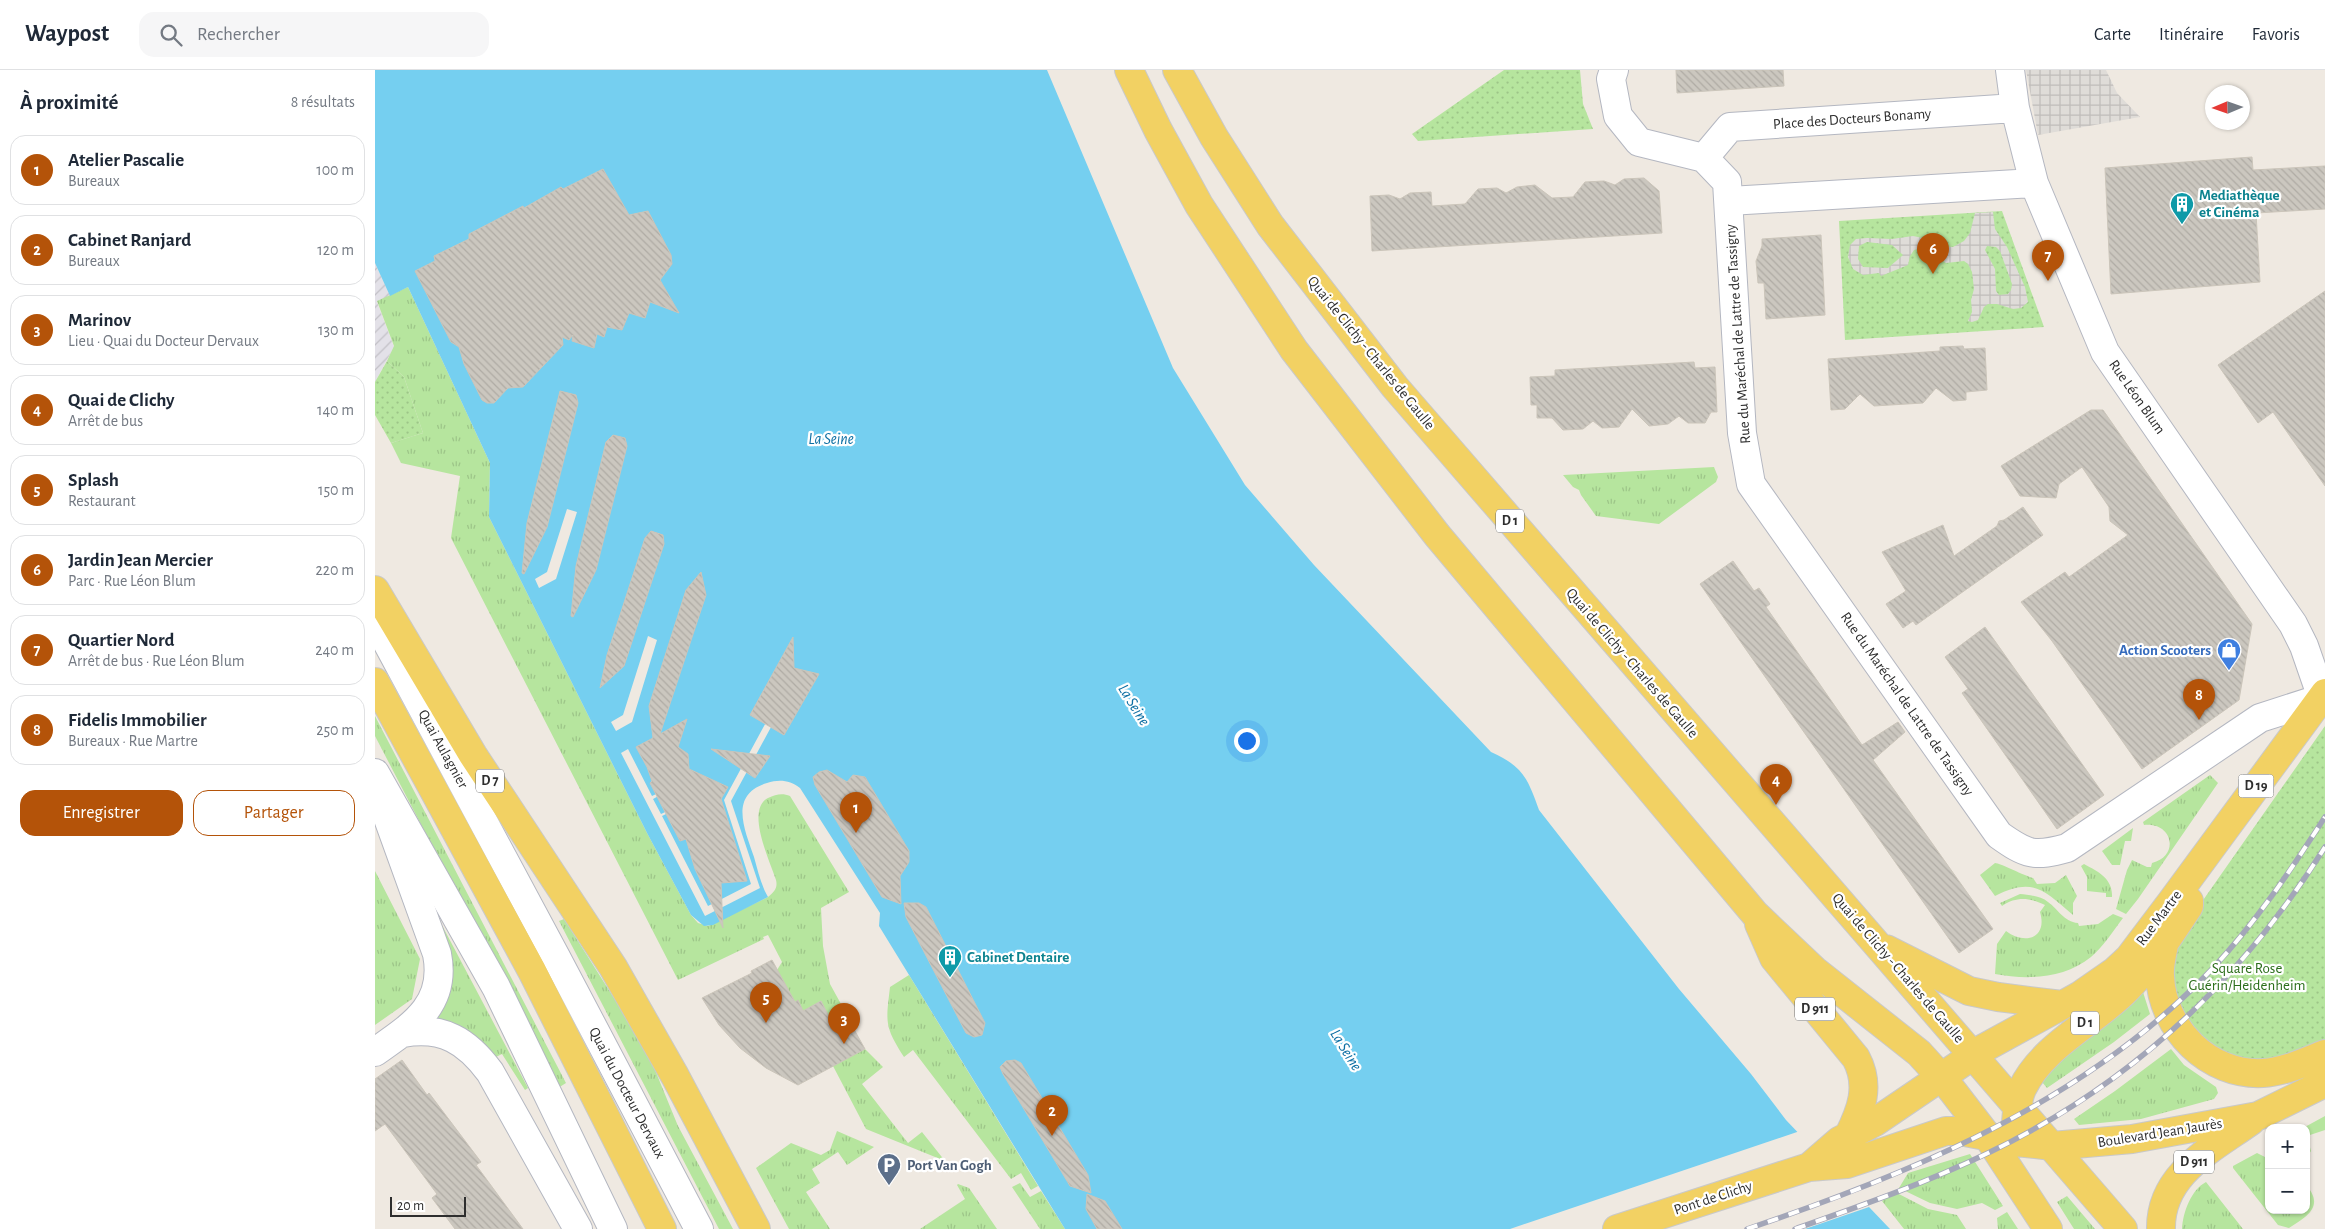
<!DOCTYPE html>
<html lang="fr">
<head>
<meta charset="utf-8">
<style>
	body { margin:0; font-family:"Alegreya Sans",sans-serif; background:#f6f6f7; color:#1f2937 }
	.controls { position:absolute; right:15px; bottom:15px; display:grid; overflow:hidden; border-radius:10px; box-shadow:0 1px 4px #0004 }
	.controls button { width:45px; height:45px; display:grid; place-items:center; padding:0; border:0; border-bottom:1px solid #e0e1e3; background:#fff; color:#1f2937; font:25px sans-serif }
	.compass { position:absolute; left:1830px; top:15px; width:45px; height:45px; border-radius:50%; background:#fff; box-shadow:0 1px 4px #0004; rotate:268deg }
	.scale { position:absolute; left:15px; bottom:12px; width:76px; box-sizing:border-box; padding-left:5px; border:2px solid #2e2e2e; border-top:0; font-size:14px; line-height:18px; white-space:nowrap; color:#2e2e2e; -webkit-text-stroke:4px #fff; paint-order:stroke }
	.you { position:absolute; left:871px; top:670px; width:18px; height:18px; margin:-12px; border:4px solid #fff; border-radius:50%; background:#1a73e8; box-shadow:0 0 0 8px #1a73e833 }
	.badge { display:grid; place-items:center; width:32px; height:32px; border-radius:50%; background:#b45309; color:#fff; font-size:16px; font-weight:700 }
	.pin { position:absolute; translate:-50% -41px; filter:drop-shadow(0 1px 2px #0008) }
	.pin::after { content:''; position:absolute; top:26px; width:18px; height:15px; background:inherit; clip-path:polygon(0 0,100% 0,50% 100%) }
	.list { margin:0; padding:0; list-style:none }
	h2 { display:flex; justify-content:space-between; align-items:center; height:65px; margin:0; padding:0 20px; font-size:21px }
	h2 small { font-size:16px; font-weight:400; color:#747a83 }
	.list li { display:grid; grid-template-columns:32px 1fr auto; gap:15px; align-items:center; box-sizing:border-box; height:70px; margin:0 10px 10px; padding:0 10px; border:1px solid #e0e1e3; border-radius:15px }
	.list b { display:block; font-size:19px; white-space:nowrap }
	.list p { margin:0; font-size:16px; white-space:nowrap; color:#747a83 }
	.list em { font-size:16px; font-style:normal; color:#747a83 }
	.actions { display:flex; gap:10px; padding:15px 20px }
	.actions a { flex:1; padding:11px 0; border:1px solid #b45309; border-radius:15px; text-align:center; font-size:18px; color:#b45309 }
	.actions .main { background:#b45309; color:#fff }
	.icon { flex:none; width:28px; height:28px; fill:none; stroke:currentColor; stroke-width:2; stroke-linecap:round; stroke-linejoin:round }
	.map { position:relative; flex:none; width:1950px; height:1159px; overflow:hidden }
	header { display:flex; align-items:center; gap:30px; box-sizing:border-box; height:70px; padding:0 25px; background:#fff; border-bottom:1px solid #e0e1e3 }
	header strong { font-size:24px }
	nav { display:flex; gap:28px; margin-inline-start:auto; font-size:18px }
	.search { width:350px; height:45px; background:#f6f6f7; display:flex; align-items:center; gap:12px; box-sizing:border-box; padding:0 18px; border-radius:15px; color:#747a83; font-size:19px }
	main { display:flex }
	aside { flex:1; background:#fff }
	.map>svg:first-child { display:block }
	.industrial { fill:url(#industrial-furrows) }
	.grass { fill:url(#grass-tufts) }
	.park { fill:url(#park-dots) }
	.plaza { fill:url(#plaza-grid); fill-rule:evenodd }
	.water { fill:#75cff0 }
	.pier { fill:#efe9e1 }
	.building { fill:url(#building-back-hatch); stroke:#cbc5ba }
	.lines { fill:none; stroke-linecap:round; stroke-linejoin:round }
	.minor-casing { stroke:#b4b7c1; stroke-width:30 }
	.secondary-casing { stroke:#b4b7c1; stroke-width:30 }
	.primary-casing { stroke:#c9c9c9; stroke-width:30 }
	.minor { stroke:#fff; stroke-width:28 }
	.secondary { stroke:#fff; stroke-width:28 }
	.primary { stroke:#f2d163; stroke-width:28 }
	.rail-casing { stroke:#a3a6b8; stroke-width:5.5 }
	.rail { stroke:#fff; stroke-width:4; stroke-dasharray:11; stroke-linecap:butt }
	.labels { text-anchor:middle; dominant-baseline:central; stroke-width:4.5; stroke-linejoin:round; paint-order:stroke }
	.shield { fill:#fff; stroke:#6d6d6d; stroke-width:1 }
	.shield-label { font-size:14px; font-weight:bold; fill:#2e2e2e }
	.street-label { font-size:15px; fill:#2e2e2e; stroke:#fff }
	.culture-label { font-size:15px; font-weight:bold; fill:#0d838f; stroke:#fff; text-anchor:start }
	.shop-label { font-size:15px; font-weight:bold; fill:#366cbe; stroke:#fff; text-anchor:end }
	.park-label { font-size:15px; fill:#2c6e1b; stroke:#fff }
	.service-label { font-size:15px; font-weight:bold; fill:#4e5e75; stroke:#fff; text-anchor:start }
	.water-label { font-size:16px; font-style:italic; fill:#0d6fa3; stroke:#fff }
</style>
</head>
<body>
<header>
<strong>Waypost</strong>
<div class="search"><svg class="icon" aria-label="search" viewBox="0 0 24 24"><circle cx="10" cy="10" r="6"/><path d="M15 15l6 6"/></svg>Rechercher</div>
<nav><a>Carte</a><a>Itinéraire</a><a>Favoris</a></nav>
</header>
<main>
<aside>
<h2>À proximité<small>8 résultats</small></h2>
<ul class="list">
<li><span class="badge">1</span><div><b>Atelier Pascalie</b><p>Bureaux</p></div><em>100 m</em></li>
<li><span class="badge">2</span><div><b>Cabinet Ranjard</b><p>Bureaux</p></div><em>120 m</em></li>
<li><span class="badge">3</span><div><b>Marinov</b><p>Lieu · Quai du Docteur Dervaux</p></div><em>130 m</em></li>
<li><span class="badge">4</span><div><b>Quai de Clichy</b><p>Arrêt de bus</p></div><em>140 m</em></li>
<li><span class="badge">5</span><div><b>Splash</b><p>Restaurant</p></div><em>150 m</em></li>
<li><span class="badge">6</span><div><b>Jardin Jean Mercier</b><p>Parc · Rue Léon Blum</p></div><em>220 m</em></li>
<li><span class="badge">7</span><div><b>Quartier Nord</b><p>Arrêt de bus · Rue Léon Blum</p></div><em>240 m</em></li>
<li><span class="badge">8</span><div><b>Fidelis Immobilier</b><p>Bureaux · Rue Martre</p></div><em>250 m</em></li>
</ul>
<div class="actions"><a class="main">Enregistrer</a><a>Partager</a></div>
</aside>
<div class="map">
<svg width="1950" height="1159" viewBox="0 0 1950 1159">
	<defs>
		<pattern id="industrial-furrows" width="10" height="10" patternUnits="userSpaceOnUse" patternTransform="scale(1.25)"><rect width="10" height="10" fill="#e3e1e8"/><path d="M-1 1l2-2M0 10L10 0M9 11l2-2" fill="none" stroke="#c3c1c7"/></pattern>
		<pattern id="grass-tufts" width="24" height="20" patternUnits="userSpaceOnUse" patternTransform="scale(1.25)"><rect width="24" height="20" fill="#b6e59e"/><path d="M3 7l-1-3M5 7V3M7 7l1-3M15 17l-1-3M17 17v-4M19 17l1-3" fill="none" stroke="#9dc588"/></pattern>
		<pattern id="park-dots" width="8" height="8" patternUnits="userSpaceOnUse" patternTransform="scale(1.25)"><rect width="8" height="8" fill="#b6e59e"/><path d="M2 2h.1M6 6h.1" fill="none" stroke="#9dc588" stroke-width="1.8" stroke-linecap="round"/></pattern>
		<pattern id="plaza-grid" width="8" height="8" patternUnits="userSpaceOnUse" patternTransform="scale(1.25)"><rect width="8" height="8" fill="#dfdcd8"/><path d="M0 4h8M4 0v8" fill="none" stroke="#c0bdba"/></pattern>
		<pattern id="building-back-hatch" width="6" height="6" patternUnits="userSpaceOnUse" patternTransform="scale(1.25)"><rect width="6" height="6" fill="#cbc7bf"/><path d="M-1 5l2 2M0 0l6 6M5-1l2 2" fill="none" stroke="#afaba4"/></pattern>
	</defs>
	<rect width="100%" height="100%" fill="#efe9e1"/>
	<path class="industrial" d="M0 193 15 226 2 232 19 277 0 312Z"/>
	<path class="grass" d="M33 217 115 393 114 447 272 763 316 845 323 853 333 856 393 827C399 822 403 818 401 810 395 791 370 740 393 728 401 724 408 723 415 726L474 822 446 838 448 876 455 914 477 954 462 962 446 931 428 941 423 931 420 932 402 900 407 892 393 865 388 867 389 869 303 910 76 468 85 406 26 393 16 373 48 363 29 307 12 291 19 276 2 231Z
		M1339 397 1343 407 1341 412 1284 454 1221 446 1206 425 1204 420 1198 417 1188 405Z
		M0 646 191 1013 183 1018 0 666Z
		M1835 705 1843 713 1763 829 1751 844 1741 839 1752 800 1757 790 1772 797H1776L1777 793C1805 786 1798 752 1769 755L1768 752Z
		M1758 758 1756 771H1750L1745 795H1737L1727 781Z
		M1620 793C1625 793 1650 806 1658 808L1662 814 1680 813 1691 805 1702 826 1698 833V845C1669 821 1659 806 1620 826L1605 805Z
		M1709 794C1724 802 1738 809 1737 827H1731V823L1712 821V807L1706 796Z
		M0 801 45 889 37 929 0 955Z
		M1645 824C1654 825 1666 826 1673 832 1683 839 1689 852 1703 853L1704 856 1723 854 1738 844 1748 848C1738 861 1728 877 1716 887 1689 909 1652 910 1620 904L1622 874 1631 861C1649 875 1673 869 1665 842L1670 835C1655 828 1642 826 1627 836L1625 833Z
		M60 842 153 1018 150 1020 127 984 119 988 56 947C62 940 70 931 74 922 82 901 66 864 60 842Z
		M189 849 256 955 280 1000 303 1056 358 1159H344L184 851Z
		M534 905 663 1116 656 1120 646 1103 636 1109 538 980 529 987C509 956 511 952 515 917Z
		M1768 922 1775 944 1739 972 1672 1018 1667 1012 1689 986Z
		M490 979 508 997 487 1014 533 1073 547 1062 570 1091 491 1059 458 996Z
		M1796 979 1809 995 1841 1017 1843 1023 1839 1029 1766 1049 1704 1055 1699 1049 1740 1021Z
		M1950 1046V1060L1932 1066 1936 1081 1934 1084H1931V1058H1928Z
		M462 1061 499 1077 472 1095 463 1082 437 1099 445 1113 431 1122 455 1159H414L381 1098 416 1073 446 1085 455 1080Z
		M1882 1083 1894 1089V1140H1931V1115C1950 1136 1932 1147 1914 1158L1903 1155 1858 1098V1096Z
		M1595 1084 1628 1136 1620 1140 1607 1133 1582 1139 1555 1133 1524 1118 1533 1103Z
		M1831 1112 1868 1159H1807C1808 1142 1816 1120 1831 1112Z
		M645 1113 655 1127 666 1121 690 1159H665L637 1117Z
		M583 1114 594 1118 622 1159H545L590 1129 582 1115Z
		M1520 1122 1553 1139 1582 1145 1591 1159H1529L1507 1131Z
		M1692 1126 1720 1159H1699L1682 1132Z
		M1632 1142 1643 1159H1623L1622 1148Z"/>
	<path class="park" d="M1129 0H1205L1208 34 1218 59 1043 71 1037 64Z
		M1627 141 1669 257 1470 270 1464 151Z
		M12 291 29 307 48 363 16 373 0 345V312Z
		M1950 656V972L1877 996 1819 968 1792 907 1810 856Z"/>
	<path class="plaza" d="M1651 0H1731L1742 23 1765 47 1663 65Z
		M1618 142 1620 159 1632 177 1650 217 1653 232 1646 238 1638 239 1622 234H1613L1609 237 1603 250 1597 252 1593 251 1597 242 1596 230 1599 219 1597 202 1593 194 1589 191 1571 193 1554 180 1547 178 1539 180 1535 186 1533 195 1506 206 1504 203 1488 205 1478 199 1473 187 1475 175 1481 169 1492 168 1517 169 1538 166 1553 169 1564 176 1578 177 1589 171 1595 163 1600 143ZM1492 172 1517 175 1528 185 1513 198 1488 197 1483 189 1484 176ZM1612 176 1621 177 1625 181 1637 214 1636 220 1633 224 1624 225 1621 221 1620 199 1610 180Z"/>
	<path class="water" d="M0 0H672L798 298 870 415 939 495 1116 682C1148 696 1153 709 1164 740L1304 919 1376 1004 1411 1050 1515 1159H690L504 856 505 843 425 718C415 710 404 709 392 713 353 725 370 760 379 787 383 801 386 815 393 827L338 855 329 856 316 845 272 763 114 447 115 393 33 217 15 226 0 193Z"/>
	<path class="pier" d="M192 439 202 442 181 509 164 518 160 509 172 502Z
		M273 566 282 570 257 652 241 661 236 652 248 645Z
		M416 606 422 609 356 731 385 818 330 846 246 683 253 679 277 726 302 714V716L278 729 286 744 307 734V736L287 746 333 836 376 814 349 730Z
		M1425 1061 1497 1136 1430 1159H1135Z"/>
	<path class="building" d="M1301 0H1408L1409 16 1302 23Z
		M1877 87 1878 100 1950 96V139L1881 143 1885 212 1736 224 1730 98Z
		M228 99 254 145 273 141 296 185 297 194 285 210 304 243 275 232 270 248 254 243 247 260 232 257 229 267 222 264 219 278 197 271 198 265 194 270 187 267 188 275 148 317 133 318 119 333H112L107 330 89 294 84 277 76 272 40 201 60 191 59 186 94 169V164L148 136 149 138 186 117 188 119Z
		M1269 108 1284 121 1287 163 997 181 995 126 1014 125 1025 129 1035 123 1056 122 1057 136 1090 134 1103 119 1122 118 1131 123 1142 117 1160 115 1177 128 1198 127 1210 112 1229 111 1240 115 1249 109Z
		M1446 165 1450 245 1391 249 1389 213H1383L1381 191 1387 176V169Z
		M1950 221V416L1898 342 1883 353 1843 295Z
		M1588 276 1589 279 1610 278 1612 320 1591 322V330L1578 331 1561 318 1548 333 1499 336 1485 324 1470 339 1456 340 1453 289 1565 281V277Z
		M1319 292 1320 298 1340 297 1342 342H1336L1330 353H1313L1304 346 1293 354 1274 356 1257 339 1244 357 1227 358 1218 351 1208 359 1188 360 1177 348H1162V335H1156L1155 307 1180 306V300Z
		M185 321 201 325 203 333 172 457 149 504 147 503 152 453Z
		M1716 340H1728L1877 554 1864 630 1767 699 1677 571 1646 532 1690 502 1694 507 1753 465 1735 451 1734 437 1707 397 1684 414 1681 428 1645 426 1626 396Z
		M238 365 250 368 252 376 221 500 198 547 196 546 201 496 231 372Z
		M1648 437 1668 465 1541 555 1538 551 1528 558 1511 534 1531 521 1507 482 1568 455 1579 486 1622 456 1624 451 1629 450Z
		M276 461 288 465 289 474 249 596 225 618 232 585 270 468Z
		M1358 491 1379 521 1384 518 1395 534 1391 537 1487 675 1523 652 1530 662 1498 690 1618 859 1584 883 1325 514Z
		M326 502 331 525 285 664 312 649 303 677 313 684 314 699 353 717 346 729 372 811 346 813 348 858 320 799 311 769 305 771 275 713 277 711 272 697 261 677 278 668 274 636 311 520Z
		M1610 557 1729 725 1682 759 1587 623 1593 619 1570 587Z
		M418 567 419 598 444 604 409 665 375 645Z
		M336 679 395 686 380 708Z
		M452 700 472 712 478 705 490 707 534 781V792L525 806 526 834 507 827 440 715 438 707 444 702Z
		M529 833H544L551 837 610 953 607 965 599 967 591 963 531 847Z
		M397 890 420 932 423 930 428 941 446 931 462 962 476 954 490 979 423 1015 391 998 365 978 344 955 327 928 377 903 376 901Z
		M27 990 52 1025 54 1023 106 1092 101 1095 148 1159H80L57 1128 62 1124 10 1054 0 1061V1009Z
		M640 990 646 993 713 1105 716 1123 695 1116 628 1004 625 997 631 991Z
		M712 1124 730 1131 747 1159H722L711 1139Z"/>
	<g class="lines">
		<g class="minor-casing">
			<path id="minor" d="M1239 0 1236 9 1243 46 1264 72 1329 88 1352 112 1367 363 1376 414 1624 765C1652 785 1659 787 1692 778L1885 648 1947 628 1929 576 1918 554 1730 282 1659 113 1640 38 1635 0
				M1329 88 1355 57 1640 38
				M1354 131 1659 113
				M28 963C68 956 92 971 115 1002L203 1159
				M0 982C37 956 72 935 62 884L6 729"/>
		</g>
		<g class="secondary-casing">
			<path id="secondary" d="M0 550 181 887 324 1159
				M0 703 121 917 238 1159"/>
		</g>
		<g class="primary-casing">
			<path id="primary" d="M754 0 783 60 824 135 919 280 1062 465 1380 844 1439 900 1544 983 1573 1015 1613 1067 1673 1159
				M802 0 839 67 895 155 1020 317 1748 1159
				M0 520 98 685 238 897 300 1006 381 1159
				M0 612 157 901 287 1159
				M1384 854 1399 888 1481 988C1496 1016 1486 1041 1473 1067
				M1789 875C1787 885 1784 896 1785 906 1787 959 1834 1006 1888 1003 1909 1002 1930 992 1950 984
				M1511 879 1594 921 1623 927 1687 935
				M1641 1053C1642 1042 1642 1030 1647 1019 1668 975 1720 952 1752 919 1776 894 1795 865 1814 836V831
				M1434 1097 1464 1071 1500 1052 1609 978 1704 926 1740 901 1754 888 1797 831 1950 623
				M1242 1159 1434 1097 1472 1094 1571 1061H1585L1641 1072 1677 1076 1757 1069 1883 1046 1950 1013
				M1786 1159C1785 1104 1837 1079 1876 1051"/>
		</g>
		<use href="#minor" class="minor"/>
		<use href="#secondary" class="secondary"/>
		<use href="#primary" class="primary"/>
		<g class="rail-casing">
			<path id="rail" d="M1372 1159C1541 1102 1713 1030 1838 898 1881 852 1916 800 1950 747
				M1420 1159C1485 1136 1551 1113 1613 1083 1757 1014 1866 911 1950 777"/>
		</g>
		<use href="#rail" class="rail"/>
	</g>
	<defs>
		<g id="building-pin" transform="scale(1.25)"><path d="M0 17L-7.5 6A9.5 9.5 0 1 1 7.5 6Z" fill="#0f9aa8" stroke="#fff"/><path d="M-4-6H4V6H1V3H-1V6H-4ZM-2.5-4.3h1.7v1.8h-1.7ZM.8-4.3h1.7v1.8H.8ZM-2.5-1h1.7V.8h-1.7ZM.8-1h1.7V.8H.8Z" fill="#fff"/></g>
		<g id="shop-pin" transform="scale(1.25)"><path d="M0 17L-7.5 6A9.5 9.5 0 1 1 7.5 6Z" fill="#3f7fe0" stroke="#fff"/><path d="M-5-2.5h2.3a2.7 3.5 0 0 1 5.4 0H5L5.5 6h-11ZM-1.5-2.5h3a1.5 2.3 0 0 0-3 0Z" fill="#fff"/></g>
		<g id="parking-pin" transform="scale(1.25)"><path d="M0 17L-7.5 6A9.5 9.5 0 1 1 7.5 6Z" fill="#5c6f8a" stroke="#fff"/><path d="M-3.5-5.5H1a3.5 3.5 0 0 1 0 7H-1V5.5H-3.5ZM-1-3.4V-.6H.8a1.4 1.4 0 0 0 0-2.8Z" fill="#fff"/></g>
	</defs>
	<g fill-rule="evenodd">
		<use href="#building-pin" x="1807" y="134"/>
		<use href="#shop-pin" x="1854" y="580"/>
		<use href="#building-pin" x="575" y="887"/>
		<use href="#parking-pin" x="514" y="1095"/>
	</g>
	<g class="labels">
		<g class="shield">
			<rect x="1121" y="439.5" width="28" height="23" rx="4"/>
			<rect x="101" y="699.5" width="28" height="23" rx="4"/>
			<rect x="1863.5" y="704.5" width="35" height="23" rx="4"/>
			<rect x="1420" y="927.5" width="40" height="23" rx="4"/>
			<rect x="1696" y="941.5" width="28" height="23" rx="4"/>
			<rect x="1799" y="1080.5" width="40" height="23" rx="4"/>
		</g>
		<g class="shield-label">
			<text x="1135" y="451">D 1</text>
			<text x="115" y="711">D 7</text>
			<text x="1881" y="716">D 19</text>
			<text x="1440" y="939">D 911</text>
			<text x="1710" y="953">D 1</text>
			<text x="1819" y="1092">D 911</text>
		</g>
		<g class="street-label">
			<text transform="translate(1477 49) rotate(-4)">Place des Docteurs Bonamy</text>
			<text transform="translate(1363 264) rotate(-94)">Rue du Maréchal de Lattre de Tassigny</text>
			<text transform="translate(996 283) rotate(51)">Quai de Clichy - Charles de Gaulle</text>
			<text transform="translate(1762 327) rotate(55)">Rue Léon Blum</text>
			<text transform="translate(1257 593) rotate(49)">Quai de Clichy - Charles de Gaulle</text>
			<text transform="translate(1532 634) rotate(55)">Rue du Maréchal de Lattre de Tassigny</text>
			<text transform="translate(68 679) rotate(61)">Quai Aulagnier</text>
			<text transform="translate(1784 848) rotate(-53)">Rue Martre</text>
			<text transform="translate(1523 898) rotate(49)">Quai de Clichy - Charles de Gaulle</text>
			<text transform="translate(252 1023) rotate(62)">Quai du Docteur Dervaux</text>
			<text transform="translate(1785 1063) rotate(-9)">Boulevard Jean Jaurès</text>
			<text transform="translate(1338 1128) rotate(-18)">Pont de Clichy</text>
		</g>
		<g class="culture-label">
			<text x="1824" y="125">Mediathèque<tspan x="1824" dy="17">et Cinéma</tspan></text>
			<text x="592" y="887">Cabinet Dentaire</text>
		</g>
		<g class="shop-label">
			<text x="1836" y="580">Action Scooters</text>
		</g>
		<g class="park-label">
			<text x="1872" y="898">Square Rose<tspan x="1872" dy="17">Guérin/Heidenheim</tspan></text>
		</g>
		<g class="service-label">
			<text x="532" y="1095">Port Van Gogh</text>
		</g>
		<g class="water-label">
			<text x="456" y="369">La Seine</text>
			<text transform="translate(759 635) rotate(58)">La Seine</text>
			<text transform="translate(971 980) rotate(58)">La Seine</text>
		</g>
	</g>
</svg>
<div class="controls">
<button>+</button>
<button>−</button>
</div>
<svg class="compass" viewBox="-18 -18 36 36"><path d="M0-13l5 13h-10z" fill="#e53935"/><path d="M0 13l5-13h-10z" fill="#747a83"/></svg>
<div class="scale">20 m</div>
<div class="you"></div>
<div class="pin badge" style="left:481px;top:763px">1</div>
<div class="pin badge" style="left:677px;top:1066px">2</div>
<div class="pin badge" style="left:469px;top:974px">3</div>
<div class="pin badge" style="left:1401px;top:735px">4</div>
<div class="pin badge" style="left:391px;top:953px">5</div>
<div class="pin badge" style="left:1558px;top:204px">6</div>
<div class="pin badge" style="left:1673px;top:211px">7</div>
<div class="pin badge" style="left:1824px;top:650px">8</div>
</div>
</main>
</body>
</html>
